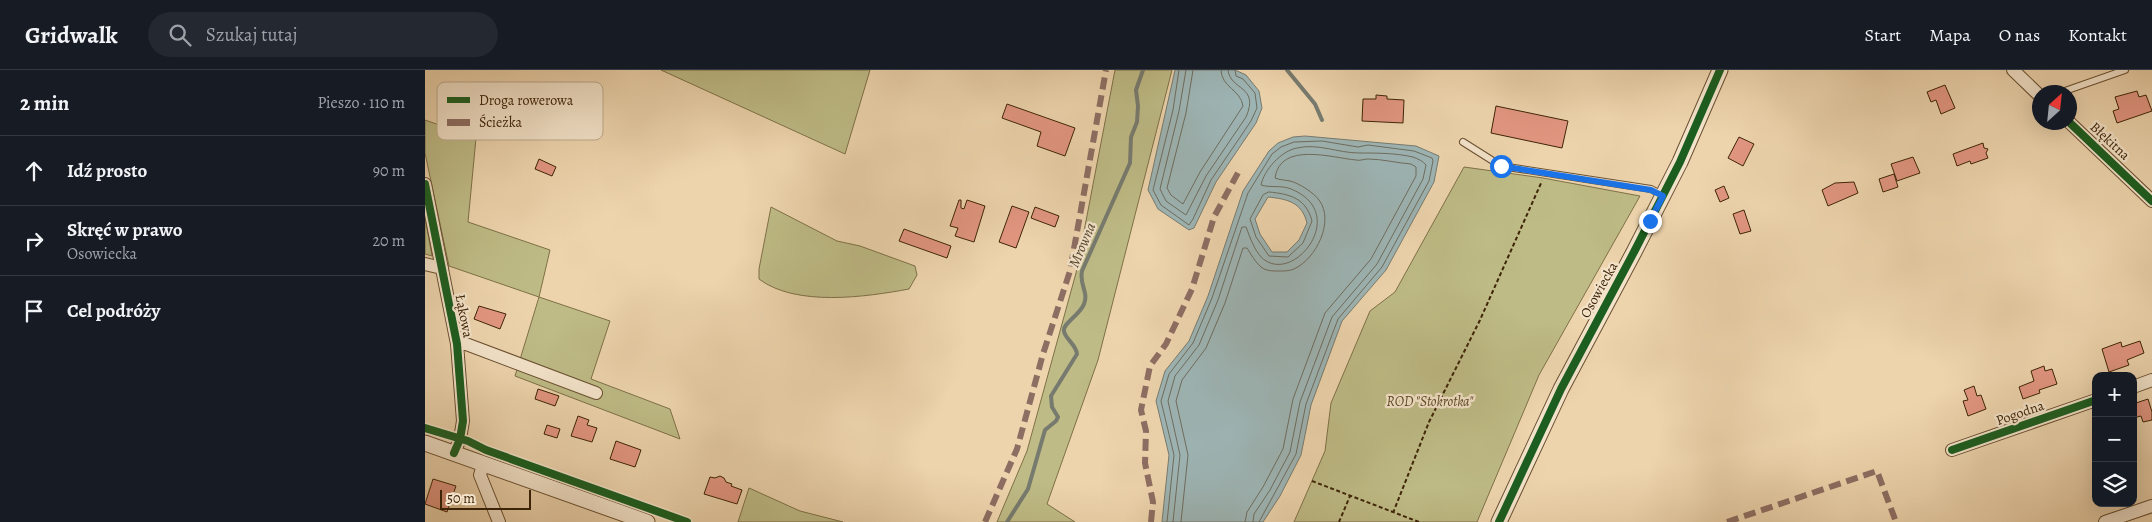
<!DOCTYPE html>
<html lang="pl">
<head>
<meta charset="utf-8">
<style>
	body { margin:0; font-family:Alegreya,serif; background:#242831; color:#f1f3f6 }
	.controls { position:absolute; right:15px; bottom:15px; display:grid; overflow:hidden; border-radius:10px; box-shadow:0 5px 20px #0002 }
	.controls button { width:45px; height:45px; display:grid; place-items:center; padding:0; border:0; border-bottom:1px solid #363941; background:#171b24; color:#f1f3f6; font:25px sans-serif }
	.compass { position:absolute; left:1607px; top:15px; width:45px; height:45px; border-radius:50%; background:#171b24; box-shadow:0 5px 20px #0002; rotate:27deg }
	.scale { position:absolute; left:15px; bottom:12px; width:91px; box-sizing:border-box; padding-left:5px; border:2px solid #3e2407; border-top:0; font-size:14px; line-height:18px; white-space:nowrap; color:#3e2407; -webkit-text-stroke:4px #f3e3ca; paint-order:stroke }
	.stop { position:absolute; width:15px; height:15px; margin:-11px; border:4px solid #1a73e8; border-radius:50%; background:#fff }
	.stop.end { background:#1a73e8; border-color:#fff; box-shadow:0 1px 5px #0008 }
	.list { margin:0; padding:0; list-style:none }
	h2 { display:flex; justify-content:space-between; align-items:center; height:65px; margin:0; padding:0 20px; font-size:21px }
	h2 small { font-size:16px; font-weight:400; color:#9ea1a6 }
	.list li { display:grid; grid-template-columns:32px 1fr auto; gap:15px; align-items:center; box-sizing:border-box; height:70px; padding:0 20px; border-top:1px solid #363941 }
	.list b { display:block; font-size:19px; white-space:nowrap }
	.list p { margin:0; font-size:16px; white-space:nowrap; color:#9ea1a6 }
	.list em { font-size:16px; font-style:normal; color:#9ea1a6 }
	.icon { flex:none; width:28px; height:28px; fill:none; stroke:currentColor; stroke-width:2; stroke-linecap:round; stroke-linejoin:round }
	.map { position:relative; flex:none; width:1727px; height:452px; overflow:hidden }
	header { display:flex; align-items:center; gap:30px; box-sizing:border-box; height:70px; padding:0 25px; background:#171b24; border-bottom:1px solid #363941 }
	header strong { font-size:24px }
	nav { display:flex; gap:28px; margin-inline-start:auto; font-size:18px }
	.search { width:350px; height:45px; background:#242831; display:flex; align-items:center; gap:12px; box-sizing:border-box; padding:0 18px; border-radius:28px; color:#9ea1a6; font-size:19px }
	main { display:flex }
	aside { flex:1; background:#171b24 }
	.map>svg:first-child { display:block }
	.green { fill:#bebb86; stroke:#7e7046 }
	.water { fill:#9db5b5; stroke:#777b6f; fill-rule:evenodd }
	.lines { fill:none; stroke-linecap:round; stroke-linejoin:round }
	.shore { stroke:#6e6c5e; stroke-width:1 }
	.stream { stroke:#777b6f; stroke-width:4 }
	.building { fill:#e29681; stroke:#3e2407 }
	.service-casing { stroke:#6a5030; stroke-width:8 }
	.minor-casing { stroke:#6a5030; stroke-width:14 }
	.tertiary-casing { stroke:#6a5030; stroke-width:17 }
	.path { stroke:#3e2407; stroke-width:2; stroke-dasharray:4 2.5; stroke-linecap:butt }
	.service { stroke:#f3e3ca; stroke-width:6 }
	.minor { stroke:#f3e3ca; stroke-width:12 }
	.tertiary { stroke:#f3e3ca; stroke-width:15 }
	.quiet { stroke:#8d6e63; stroke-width:6; stroke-dasharray:12 6; stroke-linecap:butt }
	.cycleway-casing { stroke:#f3e3ca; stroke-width:11 }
	.cycleway { stroke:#1b5e20; stroke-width:8 }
	.route { stroke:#1a73e8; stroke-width:6 }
	.labels { text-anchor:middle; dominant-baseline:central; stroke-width:4.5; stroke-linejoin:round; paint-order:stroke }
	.street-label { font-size:14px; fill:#3e2407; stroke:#f3e3ca }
	.park-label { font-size:14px; font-style:italic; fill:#5e4a27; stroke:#f3e3ca }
	.water-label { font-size:15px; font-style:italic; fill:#564832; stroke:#f3e3ca }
	.key { fill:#f3e3ca; stroke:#bdaa90; stroke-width:1 }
	.key-label { font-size:14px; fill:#3e2407 }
</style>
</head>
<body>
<header>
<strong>Gridwalk</strong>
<div class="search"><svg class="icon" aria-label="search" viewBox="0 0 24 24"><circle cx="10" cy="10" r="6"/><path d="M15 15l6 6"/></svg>Szukaj tutaj</div>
<nav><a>Start</a><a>Mapa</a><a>O nas</a><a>Kontakt</a></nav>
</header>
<main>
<aside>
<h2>2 min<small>Pieszo · 110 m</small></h2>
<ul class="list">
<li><svg class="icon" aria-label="ahead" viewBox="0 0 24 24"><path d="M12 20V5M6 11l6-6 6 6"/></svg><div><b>Idź prosto</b></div><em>90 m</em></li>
<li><svg class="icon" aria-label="right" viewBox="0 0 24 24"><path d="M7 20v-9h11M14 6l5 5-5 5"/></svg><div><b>Skręć w prawo</b><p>Osowiecka</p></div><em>20 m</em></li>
<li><svg class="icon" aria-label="arrive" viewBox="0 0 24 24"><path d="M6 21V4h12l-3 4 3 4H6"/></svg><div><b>Cel podróży</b></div></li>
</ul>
</aside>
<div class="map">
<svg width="1727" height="452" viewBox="0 0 1727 452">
	<rect width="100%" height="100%" fill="#edd4ad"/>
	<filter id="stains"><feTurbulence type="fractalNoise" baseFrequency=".004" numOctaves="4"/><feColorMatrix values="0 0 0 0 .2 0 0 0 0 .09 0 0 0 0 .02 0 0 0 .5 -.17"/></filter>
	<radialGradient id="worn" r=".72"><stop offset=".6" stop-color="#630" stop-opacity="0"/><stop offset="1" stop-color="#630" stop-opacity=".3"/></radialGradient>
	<path class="green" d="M236 0H445L420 84Z
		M690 0H747L673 290 622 434 650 452H572L602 381 651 203Z
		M0 50 51 68 43 152 125 180 114 227 185 251 166 309 245 339 255 369 90 306 114 227 24 196 0 83Z
		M1039 97 1118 108 1215 126 1114 305 1052 452H869L900 381 906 333 945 241 970 222Z
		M346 137 412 171 435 176 490 196 492 205 484 219C441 227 371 237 334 209V199Z
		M0 147 7 186 0 184Z
		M324 418 375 441 418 452H313Z"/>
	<path class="water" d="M750 0H810L821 5 834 21 837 38 831 53 791 112 769 158 764 160 733 139 723 120Z
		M880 66 991 76 1014 86 1009 112 961 200 917 251 886 335 876 385 855 426 838 452H737L744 385 731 331 740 301 764 271 783 226 818 121 844 81 853 73 868 67ZM843 127C862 129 877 132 882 153L874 170 862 182H847L835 164 830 149Z"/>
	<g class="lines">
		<path class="shore" d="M754 0 748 40 728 120 736 135 764 155 768 149 786 110 826 51 832 38 830 23 818 9 811 6 810 0
			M761 0 754 41 735 119 741 131 761 145 781 106 821 47C835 15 805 21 803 0
			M768 0 761 43 742 118 746 125 758 134 775 102 818 36C816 20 796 17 796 0
			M844 122C865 124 881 128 887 151L878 173 863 187 844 186 831 167 825 149 838 125Z
			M742 452 749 385 736 331 744 304 768 273 787 228 823 123 847 84 856 77 869 72 897 71 933 77 943 75 989 81 1007 88 1008 91 1004 111 957 197 913 249 881 334 871 384 834 452
			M748 452 755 385 743 331 750 306 774 275 793 230 817 157H821C825 167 831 187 843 192 874 208 923 142 866 119 857 115 845 118 836 115 839 100 856 81 872 78 893 73 913 83 934 83 951 83 971 83 988 87 993 89 998 91 1001 95L998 109 952 194 907 247 875 332 865 382 845 420 829 444 828 452
			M756 452 763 385 751 331 757 310 781 278 800 233 818 178H822C826 184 830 192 836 197 841 201 847 201 854 201 859 201 865 201 869 199 891 189 910 151 894 130 889 123 874 113 865 111 860 110 855 110 850 108 855 71 908 88 931 90 935 91 939 89 943 89 957 89 972 93 986 94L991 97V106L946 189 900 243 868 329 858 379 838 417 822 442 820 452"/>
		<path class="stream" d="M862 0 890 34 897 50
			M582 452 603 419 620 360 631 351 633 347 627 337 626 326 652 284C651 274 640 269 639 261 637 254 655 245 659 234 664 222 654 215 657 201L705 93 706 67 712 52 713 36 711 20 718 0"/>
	</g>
	<path class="building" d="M1520 15 1530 38 1516 44 1511 30 1506 32 1502 22Z
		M1712 21 1714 27 1721 25 1727 41 1692 53 1688 41 1694 39 1690 27Z
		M951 25 962 26V29L979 30 978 53 937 51 938 29H951Z
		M582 34 650 58 640 86 612 76 616 62 577 48Z
		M1071 36 1143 51 1137 78 1066 63Z
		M1314 67 1329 74 1318 96 1303 88Z
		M1558 73 1559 78 1563 79 1561 83 1563 88 1546 94 1545 91 1532 96 1528 84Z
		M1488 87 1495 103 1472 111 1466 94Z
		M114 89 131 97 127 106 110 99Z
		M1469 104 1473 117 1458 122 1454 109Z
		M1429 112 1433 123 1403 136 1397 120 1410 113Z
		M1299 116 1304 128 1295 132 1290 120Z
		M534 130H536V138L539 139 542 130 560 136 549 172 530 166 533 158 525 156Z
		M587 136 604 142 591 178 574 172Z
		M610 137 634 146 630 157 606 148Z
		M1319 140 1326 161 1315 164 1308 144Z
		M479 159 526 176 522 188 474 171Z
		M54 236 81 244 75 259 49 249Z
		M1715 271 1719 283 1702 290 1704 295 1684 302 1677 279 1696 272 1697 277Z
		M1619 296 1620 301 1627 299 1632 314 1614 320 1615 323 1598 329 1594 317 1609 311 1606 301Z
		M1549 316 1552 326 1556 325 1561 339 1543 346 1538 331 1543 330 1539 320Z
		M113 319 134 326 130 336 110 329Z
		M1723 329 1727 342V350L1718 352 1716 346 1708 348V334Z
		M153 346 164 350 162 355 172 358 167 372 146 366Z
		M122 355 135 359 132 368 119 364Z
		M191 371 216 380 210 397 185 389Z
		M295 406 299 408 301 412 307 414 306 416 317 420 312 434 279 424 285 407 290 408Z
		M8 409 31 416 22 442 0 434Z"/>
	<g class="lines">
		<g class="service-casing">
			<path id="service" d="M1637 22 1700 0
				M1038 72 1076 96 1226 119 1237 125"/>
		</g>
		<g class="minor-casing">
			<path id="minor" d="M1588 0 1614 25
				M1644 52 1727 131
				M0 114 32 274 38 351 35 369 29 383
				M0 194 17 198
				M32 274H41L171 323
				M1708 317 1727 310
				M1527 380 1671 330
				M58 394 55 405 74 452
				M1680 452 1727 436"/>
		</g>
		<g class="tertiary-casing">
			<path id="tertiary" d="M0 373 222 452
				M1074 452 1136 319 1209 182 1255 92 1295 0"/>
		</g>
		<path class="path" d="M887 411 994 452
			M968 443 1004 352 1055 250 1117 111
			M914 452 925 426"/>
		<use href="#service" class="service"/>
		<use href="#minor" class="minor"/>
		<use href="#tertiary" class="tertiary"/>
		<path class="quiet" d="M560 452 592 379 618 284 645 201 681 0
			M726 452 728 432 720 393 721 361 716 340 725 296 741 274 767 219 789 147 815 99
			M1302 452 1452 401 1471 452"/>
		<g class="cycleway-casing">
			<path id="cycleway" d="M1644 52 1727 131
				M0 114 32 274 38 351 35 369 29 383
				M0 358 43 371 61 380 262 452
				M1527 380 1671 330
				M1074 452 1136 319 1209 182 1255 92 1295 0"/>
		</g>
		<use href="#cycleway" class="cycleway"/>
	</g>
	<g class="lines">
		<path class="route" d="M1076 96 1226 120 1238 126 1225 151"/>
	</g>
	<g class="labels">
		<g class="street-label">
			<text transform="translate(1685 71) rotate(43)">Błękitna</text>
			<text transform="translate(1174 220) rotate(-61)">Osowiecka</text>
			<text transform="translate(39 246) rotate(79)">Łąkowa</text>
			<text transform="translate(1595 343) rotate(-19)">Pogodna</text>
		</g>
		<g class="park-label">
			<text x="1005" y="331">ROD "Stokrotka"</text>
		</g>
		<g class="water-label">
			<text transform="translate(657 175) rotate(-67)">Mrowna</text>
		</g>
	</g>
	<rect x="12" y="12" width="166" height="58" rx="8" class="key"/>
	<rect x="22" y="27" width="23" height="6" fill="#1b5e20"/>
	<rect x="22" y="49" width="23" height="7" fill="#8d6e63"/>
	<g class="key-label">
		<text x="54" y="35">Droga rowerowa</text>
		<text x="54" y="57">Ścieżka</text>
	</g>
	<rect width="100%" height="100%" filter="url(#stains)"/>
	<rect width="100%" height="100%" fill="url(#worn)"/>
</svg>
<div class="controls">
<button>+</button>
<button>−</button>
<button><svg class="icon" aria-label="layers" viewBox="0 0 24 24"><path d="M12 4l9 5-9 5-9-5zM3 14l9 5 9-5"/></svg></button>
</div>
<svg class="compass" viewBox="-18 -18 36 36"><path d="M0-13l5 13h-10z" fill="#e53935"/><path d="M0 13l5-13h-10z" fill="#9ea1a6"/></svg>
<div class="scale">50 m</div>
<div class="stop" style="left:1076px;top:96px"></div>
<div class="stop end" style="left:1225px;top:151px"></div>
</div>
</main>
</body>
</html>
